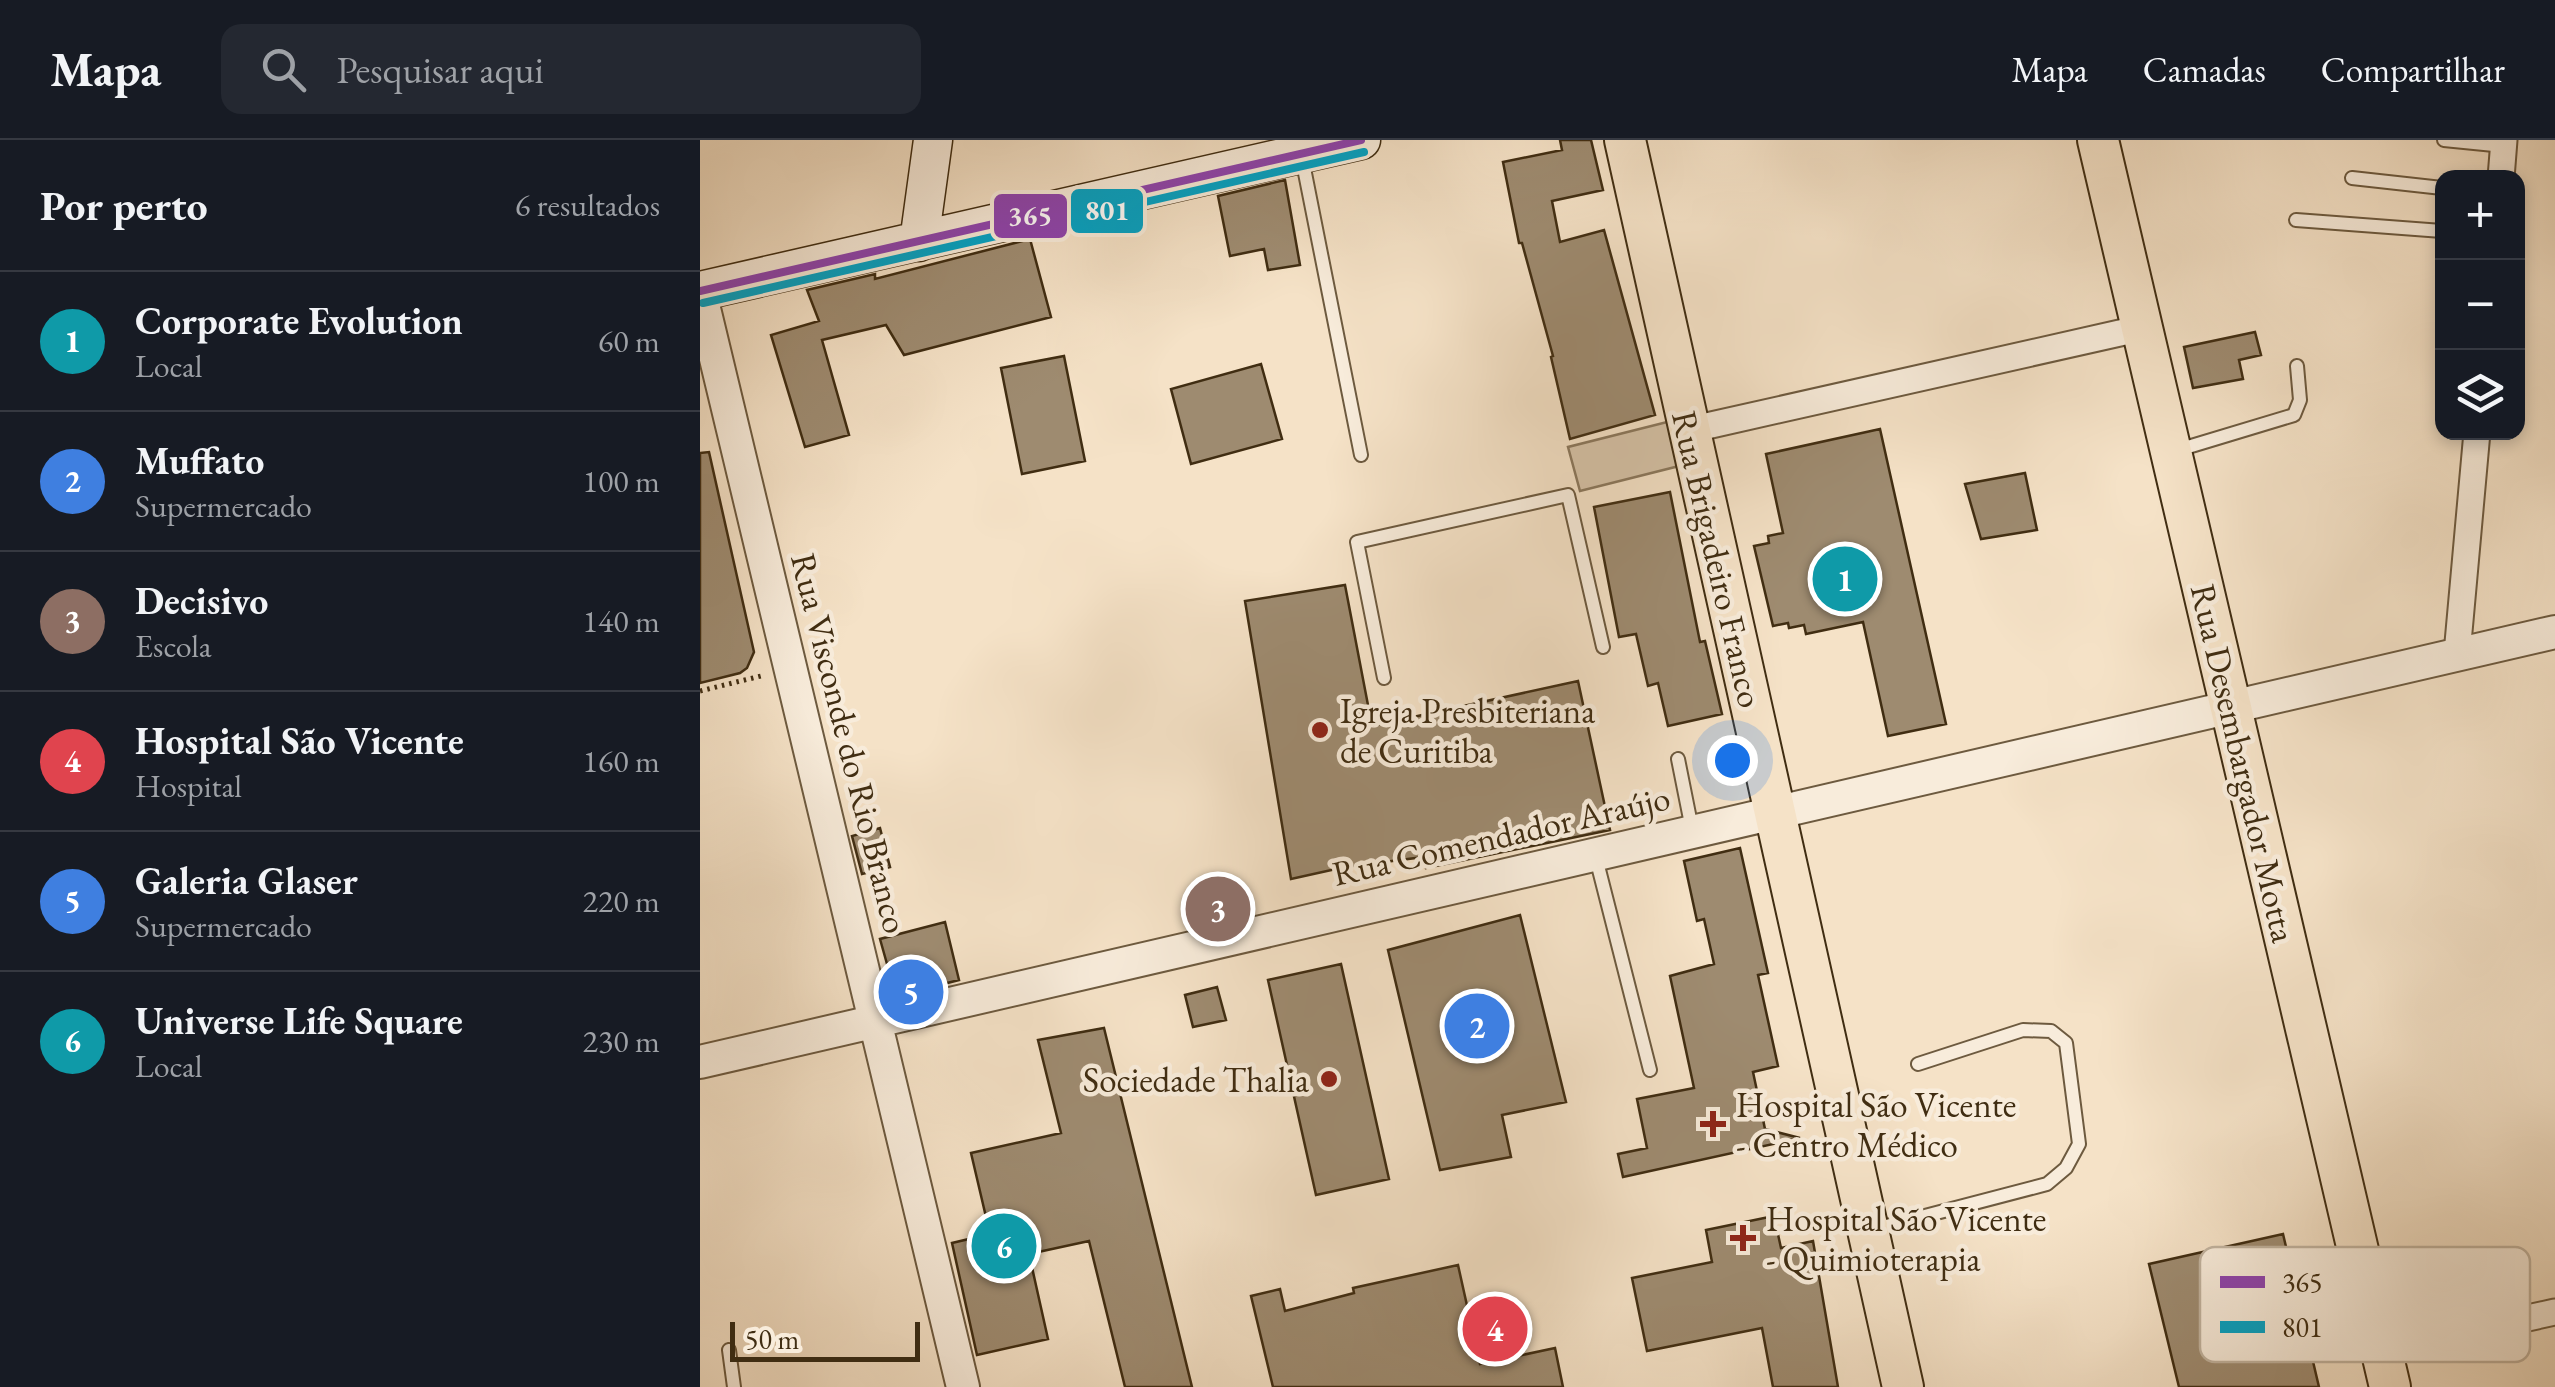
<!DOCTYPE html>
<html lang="pt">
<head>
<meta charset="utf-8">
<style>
	body { margin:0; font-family:"EB Garamond",serif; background:#242831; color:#f1f3f6 }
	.controls { position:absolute; right:30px; top:30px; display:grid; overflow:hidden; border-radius:20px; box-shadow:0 5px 15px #0003 }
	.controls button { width:90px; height:90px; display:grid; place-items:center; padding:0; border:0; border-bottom:2px solid #363941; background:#171b24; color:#f1f3f6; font:50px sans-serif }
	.scale { position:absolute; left:30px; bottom:25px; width:190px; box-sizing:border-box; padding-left:10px; border:5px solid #402d12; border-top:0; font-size:28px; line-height:35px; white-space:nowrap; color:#402d12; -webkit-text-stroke:8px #f8ecdb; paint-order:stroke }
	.you { position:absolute; left:1032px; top:620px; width:35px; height:35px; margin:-25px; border:8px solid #fff; border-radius:50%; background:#1a73e8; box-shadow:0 0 0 15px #1a73e833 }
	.badge { display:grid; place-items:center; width:65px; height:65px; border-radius:50%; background:#db2777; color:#fff; font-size:32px; font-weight:700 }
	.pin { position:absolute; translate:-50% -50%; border:5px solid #fff; box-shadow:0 2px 10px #0006 }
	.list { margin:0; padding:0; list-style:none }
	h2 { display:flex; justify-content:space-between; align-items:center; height:130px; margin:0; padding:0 40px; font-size:42px }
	h2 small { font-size:32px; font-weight:400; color:#9ea1a6 }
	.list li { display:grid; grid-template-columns:65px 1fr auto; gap:30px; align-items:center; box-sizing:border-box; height:140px; padding:0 40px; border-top:2px solid #363941 }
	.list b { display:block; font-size:38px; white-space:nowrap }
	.list p { margin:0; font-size:32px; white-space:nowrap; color:#9ea1a6 }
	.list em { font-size:32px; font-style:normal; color:#9ea1a6 }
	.icon { flex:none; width:55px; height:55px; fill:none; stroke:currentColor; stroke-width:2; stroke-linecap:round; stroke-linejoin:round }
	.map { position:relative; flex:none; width:1855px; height:1247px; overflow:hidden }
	header { display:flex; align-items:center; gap:60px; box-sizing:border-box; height:140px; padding:0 50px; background:#171b24; border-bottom:2px solid #363941 }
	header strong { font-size:48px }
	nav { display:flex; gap:55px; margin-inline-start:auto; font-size:35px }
	.search { width:700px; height:90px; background:#242831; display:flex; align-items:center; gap:25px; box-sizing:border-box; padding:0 35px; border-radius:20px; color:#9ea1a6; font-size:38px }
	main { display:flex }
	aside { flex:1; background:#171b24 }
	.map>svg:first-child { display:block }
	.green { fill:#d6c3a8; stroke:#8b785d; stroke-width:2.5 }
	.building { fill:#9e8b70; stroke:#402d12; stroke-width:2.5 }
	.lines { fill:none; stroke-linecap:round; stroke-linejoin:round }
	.service-casing { stroke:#6d5a3f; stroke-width:16 }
	.minor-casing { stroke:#6d5a3f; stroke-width:29 }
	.tertiary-casing { stroke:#6d5a3f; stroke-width:36 }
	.secondary-casing { stroke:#402d12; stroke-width:41 }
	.primary-casing { stroke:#402d12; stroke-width:44 }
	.path { stroke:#402d12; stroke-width:5; stroke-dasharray:2.5 5; stroke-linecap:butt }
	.service { stroke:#f8ecdb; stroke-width:12 }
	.minor { stroke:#f8ecdb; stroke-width:25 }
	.tertiary { stroke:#f8ecdb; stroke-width:32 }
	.secondary { stroke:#f8ecdb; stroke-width:38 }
	.primary { stroke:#f5e2c7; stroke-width:40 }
	.bus-1-casing { stroke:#f8ecdb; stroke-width:15 }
	.bus-2-casing { stroke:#f8ecdb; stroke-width:15 }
	.bus-1 { stroke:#8e44ad; stroke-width:8 }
	.bus-2 { stroke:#03a3c5; stroke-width:8 }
	.poi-dot { fill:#8f2418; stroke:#f8ecdb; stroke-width:4 }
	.labels { text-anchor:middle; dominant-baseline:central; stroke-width:9; stroke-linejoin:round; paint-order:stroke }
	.street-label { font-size:35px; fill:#402d12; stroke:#f8ecdb }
	.poi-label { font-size:35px; fill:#402d12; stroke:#f8ecdb; text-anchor:start }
	.key { fill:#f8ecdb; stroke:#c1b39f; stroke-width:2.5 }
	.key-label { font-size:28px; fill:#402d12 }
	.line-badge { stroke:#f8ecdb; stroke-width:4 }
	.badge-label { font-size:28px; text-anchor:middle; font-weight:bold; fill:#fff }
</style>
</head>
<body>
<header>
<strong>Mapa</strong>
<div class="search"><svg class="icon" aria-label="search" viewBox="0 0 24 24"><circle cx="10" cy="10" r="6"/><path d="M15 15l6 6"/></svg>Pesquisar aqui</div>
<nav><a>Mapa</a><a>Camadas</a><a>Compartilhar</a></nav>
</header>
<main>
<aside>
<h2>Por perto<small>6 resultados</small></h2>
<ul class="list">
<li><span class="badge" style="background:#0f9aa8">1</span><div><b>Corporate Evolution</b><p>Local</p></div><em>60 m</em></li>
<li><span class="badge" style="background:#3f7fe0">2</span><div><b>Muffato</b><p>Supermercado</p></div><em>100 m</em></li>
<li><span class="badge" style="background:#8d6e63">3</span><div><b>Decisivo</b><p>Escola</p></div><em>140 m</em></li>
<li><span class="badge" style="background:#e0444e">4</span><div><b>Hospital São Vicente</b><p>Hospital</p></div><em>160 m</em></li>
<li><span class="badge" style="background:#3f7fe0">5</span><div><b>Galeria Glaser</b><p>Supermercado</p></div><em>220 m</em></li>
<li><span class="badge" style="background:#0f9aa8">6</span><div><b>Universe Life Square</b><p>Local</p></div><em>230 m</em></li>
</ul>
</aside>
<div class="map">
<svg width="1855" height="1247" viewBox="0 0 1855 1247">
	<rect width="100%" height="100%" fill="#f5e2c7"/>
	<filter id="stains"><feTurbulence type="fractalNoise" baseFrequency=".002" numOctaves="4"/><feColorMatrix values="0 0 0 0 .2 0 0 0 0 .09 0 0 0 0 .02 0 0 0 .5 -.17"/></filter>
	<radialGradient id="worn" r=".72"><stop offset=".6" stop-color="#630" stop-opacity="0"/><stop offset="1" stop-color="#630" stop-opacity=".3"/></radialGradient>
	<path class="green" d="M975 280 987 324 880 351 868 307Z"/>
	<path class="building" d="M860 0H891L903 50 852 61 860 102 904 90 955 275 870 299 851 217 853 216 822 103H819L803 22 862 10Z
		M585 40 600 125 568 130 564 109 530 116 518 56Z
		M330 99 351 177 204 215 186 185 122 200 149 295 105 307 71 195 119 181 107 150 175 134V139Z
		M1555 192 1561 215 1539 220 1543 239 1493 248 1484 207Z
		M364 216 385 321 322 334 301 228Z
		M561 224 582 299 491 324 471 249Z
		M1180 289 1246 584 1188 596 1163 482 1106 494 1104 485 1089 488 1088 483 1073 486 1054 406 1069 403 1068 396 1083 393 1066 314Z
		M9 312 54 512 47 528 40 533 0 543V313Z
		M1325 333 1337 390 1281 399 1265 344Z
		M970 352 1000 502 1005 501 1022 574 968 586 958 543 948 546 936 494 919 497 894 367Z
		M645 445 672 586 878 541 910 690 726 728 724 717 645 727 591 739 545 461Z
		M180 688 190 727 162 734 152 696Z
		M1040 708 1068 833 1058 835 1078 926 1053 932 1065 989 1100 998 923 1037 918 1014 947 1008 937 959 994 948 970 836 1014 824 1004 779 997 781 984 721Z
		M820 775 866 962 802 975 811 1017 740 1030 688 810Z
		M245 782 259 840 196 856 180 799Z
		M641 824 689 1039 616 1055 568 840Z
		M517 847 526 880 493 887 485 855Z
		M404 888 492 1247H425L389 1101 329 1114 348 1199 277 1215 252 1103 290 1094 271 1013 361 993 338 900Z
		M1074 1076 1081 1108 1113 1101 1138 1247H1073L1062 1188 947 1211 932 1138 1012 1122 1006 1090Z
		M1583 1094 1619 1247H1479L1449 1124Z
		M758 1125 780 1224 855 1208 863 1247H573L551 1156 580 1149 585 1171 654 1153 653 1148Z"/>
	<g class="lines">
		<g class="service-casing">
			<path id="service" d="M1744 0 1804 6
				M602 18 661 315
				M1652 38 1742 48
				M1596 80 1742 91
				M1478 310 1594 275 1600 260 1597 226
				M684 538 657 402 868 355 903 507
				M978 619 992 689
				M895 714 950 930
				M1175 1089 1347 1044 1366 1028 1379 1004 1366 903 1351 891 1323 890 1218 924
				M29 1210 34 1247"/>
		</g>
		<g class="minor-casing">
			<path id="minor" d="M1801 38 1804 0
				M989 290 1442 188
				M1757 514 1777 292
				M1681 1210 1855 1172"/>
		</g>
		<g class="tertiary-casing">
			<path id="tertiary" d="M0 152 263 1247
				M0 922 1855 492"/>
		</g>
		<g class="secondary-casing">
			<path id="secondary" d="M219 102 233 0
				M0 151 661 0"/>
		</g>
		<g class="primary-casing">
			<path id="primary" d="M925 0 1203 1247
				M1398 0 1690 1247"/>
		</g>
		<path class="path" d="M0 551 65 535"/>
		<use href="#service" class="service"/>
		<use href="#minor" class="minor"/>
		<use href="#tertiary" class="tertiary"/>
		<use href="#secondary" class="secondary"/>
		<use href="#primary" class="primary"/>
		<g class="bus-1-casing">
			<path id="bus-1" d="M0 151 661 0"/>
		</g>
		<g class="bus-2-casing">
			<path id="bus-2" d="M3 163 664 12"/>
		</g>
		<use href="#bus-1" class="bus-1"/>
		<use href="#bus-2" class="bus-2"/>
	</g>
	<g class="poi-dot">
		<circle cx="620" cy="590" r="10"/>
		<circle cx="629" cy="939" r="10"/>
		<path d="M1008 969h10v10h10v10h-10v10h-10v-10h-10v-10h10z"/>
		<path d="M1038 1083h10v10h10v10h-10v10h-10v-10h-10v-10h10z"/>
	</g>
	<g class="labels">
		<g class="street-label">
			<text transform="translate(1018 419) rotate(77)">Rua Brigadeiro Franco</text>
			<text transform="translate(150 603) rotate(76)">Rua Visconde do Rio Branco</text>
			<text transform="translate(1544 623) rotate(77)">Rua Desembargador Motta</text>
			<text transform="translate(801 695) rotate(-13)">Rua Comendador Araújo</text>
		</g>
		<g class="poi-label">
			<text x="640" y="570">Igreja Presbiteriana<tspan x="640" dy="40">de Curitiba</tspan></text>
			<text x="609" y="939" text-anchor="end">Sociedade Thalia</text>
			<text x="1036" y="964">Hospital São Vicente<tspan x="1036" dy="40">- Centro Médico</tspan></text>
			<text x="1066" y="1078">Hospital São Vicente<tspan x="1066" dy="40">- Quimioterapia</tspan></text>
		</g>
	</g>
	<rect x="1500" y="1107" width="330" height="115" rx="15" class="key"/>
	<rect x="1520" y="1136" width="45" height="12" fill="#8e44ad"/>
	<rect x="1520" y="1181" width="45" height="12" fill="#03a3c5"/>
	<g class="key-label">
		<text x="1582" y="1152">365</text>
		<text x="1582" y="1197">801</text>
	</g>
	<g class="line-badge">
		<rect x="369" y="47" width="76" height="48" rx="10" fill="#03a3c5"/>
		<rect x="292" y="52" width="77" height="48" rx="10" fill="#8e44ad"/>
	</g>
	<g class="badge-label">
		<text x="407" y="80">801</text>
		<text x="330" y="85">365</text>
	</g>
	<rect width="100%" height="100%" filter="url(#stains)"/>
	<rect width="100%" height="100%" fill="url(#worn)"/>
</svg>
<div class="controls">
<button>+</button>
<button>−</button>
<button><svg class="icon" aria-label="layers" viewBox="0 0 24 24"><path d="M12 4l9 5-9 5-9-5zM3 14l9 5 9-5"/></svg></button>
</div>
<div class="scale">50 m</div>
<div class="you"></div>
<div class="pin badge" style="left:1145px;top:439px;background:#0f9aa8">1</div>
<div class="pin badge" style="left:777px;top:886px;background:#3f7fe0">2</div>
<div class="pin badge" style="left:518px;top:769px;background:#8d6e63">3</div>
<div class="pin badge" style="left:795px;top:1189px;background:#e0444e">4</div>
<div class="pin badge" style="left:211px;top:852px;background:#3f7fe0">5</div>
<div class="pin badge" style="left:304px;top:1106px;background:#0f9aa8">6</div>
</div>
</main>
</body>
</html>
